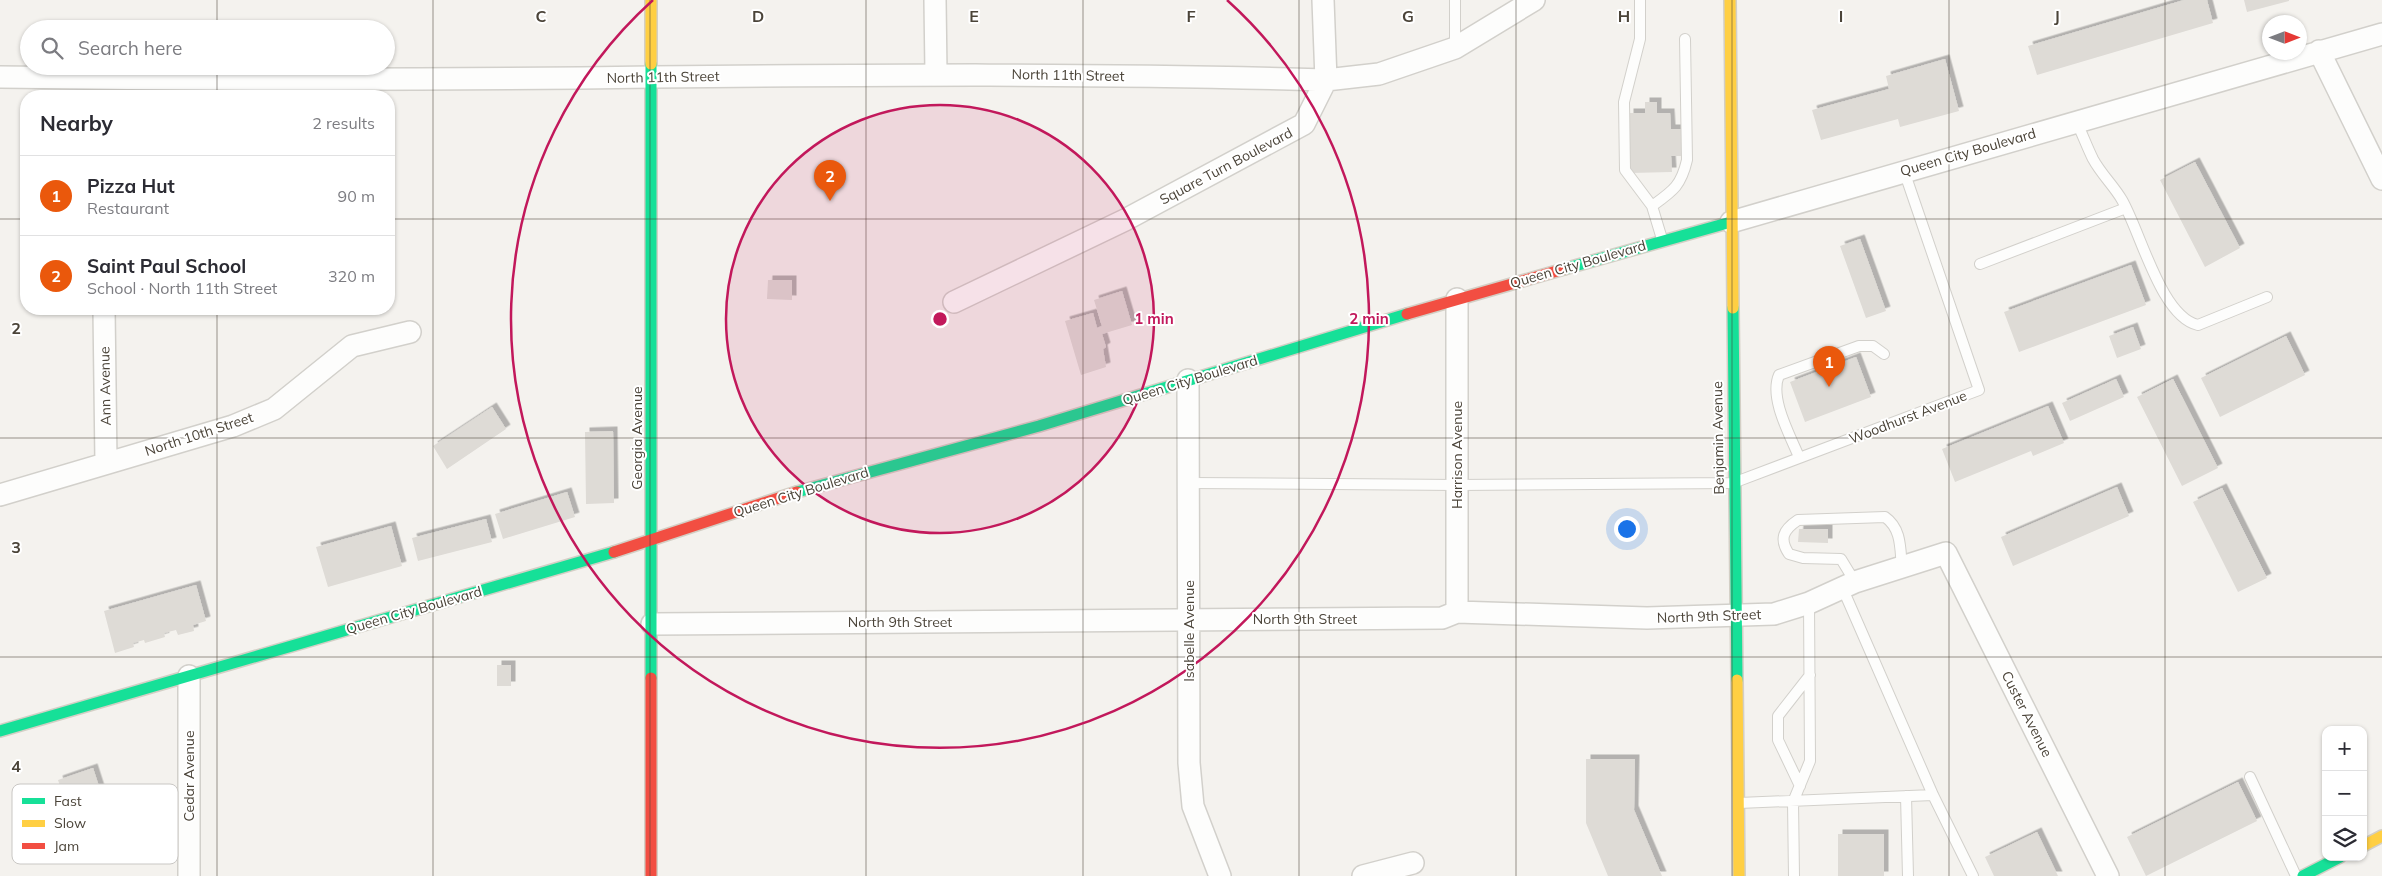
<!DOCTYPE html>
<html lang="en">
<head>
<meta charset="utf-8">
<style>
	body { margin:0; font-family:Mulish,sans-serif; background:#f2f2f3; color:#2b2b33 }
	.controls { position:absolute; right:15px; bottom:15px; display:grid; overflow:hidden; border-radius:10px; box-shadow:0 1px 4px #0004 }
	.controls button { width:45px; height:45px; display:grid; place-items:center; padding:0; border:0; border-bottom:1px solid #e1e1e2; background:#fff; color:#2b2b33; font:25px sans-serif }
	.compass { position:absolute; left:2262px; top:15px; width:45px; height:45px; border-radius:50%; background:#fff; box-shadow:0 1px 4px #0004; rotate:90deg }
	.you { position:absolute; left:1626px; top:528px; width:18px; height:18px; margin:-12px; border:4px solid #fff; border-radius:50%; background:#1a73e8; box-shadow:0 0 0 8px #1a73e833 }
	.badge { display:grid; place-items:center; width:32px; height:32px; border-radius:50%; background:#ea580c; color:#fff; font-size:16px; font-weight:700 }
	.pin { position:absolute; translate:-50% -41px; filter:drop-shadow(0 1px 2px #0008) }
	.pin::after { content:''; position:absolute; top:26px; width:18px; height:15px; background:inherit; clip-path:polygon(0 0,100% 0,50% 100%) }
	.list { margin:0; padding:0; list-style:none }
	h2 { display:flex; justify-content:space-between; align-items:center; height:65px; margin:0; padding:0 20px; font-size:21px }
	h2 small { font-size:16px; font-weight:400; color:#7c7c81 }
	.list li { display:grid; grid-template-columns:32px 1fr auto; gap:15px; align-items:center; box-sizing:border-box; height:80px; padding:0 20px; border-top:1px solid #e1e1e2 }
	.list b { display:block; font-size:19px; white-space:nowrap }
	.list p { margin:0; font-size:16px; white-space:nowrap; color:#7c7c81 }
	.list em { font-size:16px; font-style:normal; color:#7c7c81 }
	.icon { flex:none; width:28px; height:28px; fill:none; stroke:currentColor; stroke-width:2; stroke-linecap:round; stroke-linejoin:round }
	.map { position:relative; flex:none; width:2382px; height:876px; overflow:hidden }
	.search { position:absolute; background:#fff; box-shadow:0 1px 4px #0004; left:20px; top:20px; width:375px; height:55px; display:flex; align-items:center; gap:12px; box-sizing:border-box; padding:0 18px; border-radius:28px; color:#7c7c81; font-size:19px }
	.panel { position:absolute; background:#fff; box-shadow:0 1px 4px #0004; left:20px; top:90px; width:375px; height:225px; border-radius:20px }
	.map>svg:first-child { display:block }
	.building { fill:#dedbd6; filter:url(#shadow) }
	.lines { fill:none; stroke-linecap:round; stroke-linejoin:round }
	.lane-casing { stroke:#d2d0cb; stroke-width:12 }
	.street-casing { stroke:#d2d0cb; stroke-width:24 }
	.fast-casing { stroke:#d3cfc5; stroke-width:14 }
	.slow-casing { stroke:#d3cfc5; stroke-width:14 }
	.jam-casing { stroke:#d3cfc5; stroke-width:14 }
	.lane { stroke:#fdfdfc; stroke-width:10 }
	.street { stroke:#fdfdfc; stroke-width:21 }
	.fast { stroke:#16e098; stroke-width:11 }
	.slow { stroke:#ffcf43; stroke-width:11 }
	.jam { stroke:#f24e42; stroke-width:11 }
	.grid { fill:none; stroke:#4b4439; stroke-width:1; stroke-opacity:0.55 }
	.ring { fill:none; stroke:#c2185b; stroke-width:2.5 }
	.labels { text-anchor:middle; dominant-baseline:central; stroke-width:4; stroke-linejoin:round; paint-order:stroke }
	.street-label { font-size:14px; fill:#4b4439; stroke:#fff }
	.key { fill:#fff; stroke:#c9c7c4; stroke-width:1 }
	.key-label { font-size:14px; fill:#4b4439 }
	.grid-label { font-size:16px; text-anchor:middle; font-weight:bold; fill:#4b4439; stroke:#fff; stroke-width:4; stroke-linejoin:round; paint-order:stroke }
	.centre { fill:#c2185b; stroke:#fff; stroke-width:2.5 }
	.ring-label { font-size:15px; text-anchor:middle; font-weight:bold; fill:#c2185b; stroke:#fff; stroke-width:4; stroke-linejoin:round; paint-order:stroke }
</style>
</head>
<body>
<div class="map">
<svg width="2382" height="876" viewBox="0 0 2382 876">
	<defs>
		<filter id="shadow"><feDropShadow dx="4.5" dy="-4.5" stdDeviation="0" flood-color="#0004"/></filter>
	</defs>
	<rect width="100%" height="100%" fill="#f4f2ee"/>
	<path class="building" d="M2184 0H2207L2213 23 2037 75 2028 46Z
		M2244 0H2289V1L2247 12Z
		M1945 59 1959 111 1900 127 1898 119 1821 140 1812 110 1889 89 1886 76Z
		M1645 102H1657V113H1670L1671 129H1681V156H1671L1672 172 1630 173 1629 113H1645Z
		M2195 162 2240 248 2205 267 2160 180Z
		M1860 239 1886 311 1866 318 1840 246Z
		M2131 265 2146 305 2019 352 2004 312Z
		M768 280H792V300L767 299Z
		M1122 291 1132 325 1102 334 1106 347 1103 349 1106 367 1081 375 1065 321 1093 313 1097 328 1102 326 1094 300Z
		M2133 327 2141 349 2117 358 2109 336Z
		M2286 336 2305 375 2220 417 2201 378Z
		M1856 357 1871 397 1805 422 1790 382Z
		M2116 379 2124 397 2070 421 2062 403Z
		M2173 379 2218 468 2182 486 2137 397Z
		M2048 406 2064 443 2033 456 2031 451 1955 482 1942 449Z
		M492 407 506 429 447 469 433 446Z
		M613 431 614 503 586 504 585 432Z
		M2117 487 2129 516 2013 566 2001 537Z
		M2222 488 2267 578 2238 592 2193 502Z
		M567 492 575 517 503 539 495 514Z
		M486 519 492 542 418 561 412 538Z
		M391 526 402 566 328 587 316 547Z
		M1799 529H1828V543L1798 542Z
		M196 585 206 621 193 625 194 631 178 635 176 630 164 633 165 637 145 643 144 640 133 643 134 647 115 653 104 611Z
		M497 665H511V686H497Z
		M1586 759H1635L1634 810 1662 876H1608L1586 823Z
		M93 768 104 802 69 813 58 780Z
		M2238 782 2257 821 2146 876 2127 837Z
		M2037 832 2058 876H1994L1985 857Z
		M1838 834H1884V876H1838Z"/>
	<g class="lines">
		<g class="lane-casing">
			<path id="lane" d="M1455 0V48
				M1640 0V39L1624 102 1625 170 1652 206 1662 239
				M2076 121C2082 133 2087 147 2093 159 2101 174 2114 186 2122 200 2141 233 2161 317 2198 325L2267 297
				M1652 206C1673 191 1681 186 1687 160L1685 39
				M1980 264 2126 208
				M1799 457C1790 435 1769 398 1779 375L1859 346H1873L1884 354
				M1189 483 1457 485 1733 483 1979 390 1904 171
				M1855 582 1841 559 1803 558 1789 554C1779 539 1783 530 1798 520L1885 517C1902 529 1900 549 1902 568
				M1842 587 1933 795 1973 876
				M2250 777 2296 876
				M1800 786 1778 740V716L1810 675
				M1906 796 1908 876
				M1739 803 1933 795
				M1794 876 1793 802 1810 761 1809 603"/>
		</g>
		<g class="street-casing">
			<path id="street" d="M935 0 936 73
				M2319 51 2382 179
				M0 77C218 80 435 80 653 77 877 75 1101 73 1326 80L1323 0
				M1731 222 2382 34
				M1457 299V612
				M954 302 1125 220 1304 124 1326 80 1379 74 1455 48 1534 0
				M104 309 106 463
				M1188 380 1189 763 1193 806 1220 876
				M0 495 233 426 274 409 352 346 410 332
				M652 624 1442 618 1457 612 1647 618 1774 614 1809 603 1855 582 1946 553 2108 876
				M189 876V676
				M1363 876 1413 863"/>
		</g>
		<g class="fast-casing">
			<path id="fast" d="M651 64V678
				M1564 269 1731 222
				M1733 308 1737 680
				M797 492 1039 426 1407 314
				M0 731 614 552
				M2303 876 2340 857"/>
		</g>
		<g class="slow-casing">
			<path id="slow" d="M651 0V64
				M1730 0 1733 308
				M1737 680 1739 876
				M2363 846 2382 836"/>
		</g>
		<g class="jam-casing">
			<path id="jam" d="M1407 314 1564 269
				M614 552 797 492
				M651 678V876"/>
		</g>
		<use href="#lane" class="lane"/>
		<use href="#street" class="street"/>
		<use href="#fast" class="fast"/>
		<use href="#slow" class="slow"/>
		<use href="#jam" class="jam"/>
	</g>
	<path class="grid" d="M217 0V29M433 0V876M650 0V876M866 0V876M1083 0V876M1299 0V876M1516 0V876M1732 0V876M1949 0V876M2165 0V876M217 66V96M0 219H26M389 219H2382M217 309V876M0 438H2382M0 657H2382"/>
	<circle cx="940" cy="319" r="214" fill="#c2185b" fill-opacity=".12"/>
	<g class="ring">
		<circle cx="940" cy="319" r="214"/>
		<path d="M1227 0A429 429 0 1 1 653 0"/>
	</g>
	<g class="labels">
		<g class="street-label">
			<text transform="translate(1068 75) rotate(1)">North 11th Street</text>
			<text transform="translate(663 77) rotate(-1)">North 11th Street</text>
			<text transform="translate(1968 152) rotate(-16)">Queen City Boulevard</text>
			<text transform="translate(1226 166) rotate(-28)">Square Turn Boulevard</text>
			<text transform="translate(1578 264) rotate(-16)">Queen City Boulevard</text>
			<text transform="translate(1190 380) rotate(-17)">Queen City Boulevard</text>
			<text transform="translate(105 386) rotate(-91)">Ann Avenue</text>
			<text transform="translate(1908 417) rotate(-21)">Woodhurst Avenue</text>
			<text transform="translate(199 434) rotate(-18)">North 10th Street</text>
			<text transform="translate(637 438) rotate(-90)">Georgia Avenue</text>
			<text transform="translate(1718 438) rotate(-91)">Benjamin Avenue</text>
			<text transform="translate(1457 455) rotate(-90)">Harrison Avenue</text>
			<text transform="translate(801 492) rotate(-17)">Queen City Boulevard</text>
			<text transform="translate(414 610) rotate(-16)">Queen City Boulevard</text>
			<text transform="translate(1709 616) rotate(-2)">North 9th Street</text>
			<text x="1305" y="619">North 9th Street</text>
			<text x="900" y="622">North 9th Street</text>
			<text transform="translate(1189 631) rotate(-90)">Isabelle Avenue</text>
			<text transform="translate(2027 714) rotate(63)">Custer Avenue</text>
			<text transform="translate(189 776) rotate(-90)">Cedar Avenue</text>
		</g>
	</g>
	<rect x="12" y="784" width="166" height="80" rx="8" class="key"/>
	<rect x="22" y="798" width="23" height="6" fill="#16e098"/>
	<rect x="22" y="820" width="23" height="7" fill="#ffcf43"/>
	<rect x="22" y="843" width="23" height="6" fill="#f24e42"/>
	<g class="key-label">
		<text x="54" y="806">Fast</text>
		<text x="54" y="828">Slow</text>
		<text x="54" y="851">Jam</text>
	</g>
	<g class="grid-label">
		<text x="541" y="22">C</text>
		<text x="758" y="22">D</text>
		<text x="974" y="22">E</text>
		<text x="1191" y="22">F</text>
		<text x="1408" y="22">G</text>
		<text x="1624" y="22">H</text>
		<text x="1841" y="22">I</text>
		<text x="2057" y="22">J</text>
		<text x="16" y="334">2</text>
		<text x="16" y="553">3</text>
		<text x="16" y="772">4</text>
	</g>
	<circle cx="940" cy="319" r="8" class="centre"/>
	<g class="ring-label">
		<text x="1154" y="324">1 min</text>
		<text x="1369" y="324">2 min</text>
	</g>
</svg>
<div class="controls">
<button>+</button>
<button>−</button>
<button><svg class="icon" aria-label="layers" viewBox="0 0 24 24"><path d="M12 4l9 5-9 5-9-5zM3 14l9 5 9-5"/></svg></button>
</div>
<svg class="compass" viewBox="-18 -18 36 36"><path d="M0-13l5 13h-10z" fill="#e53935"/><path d="M0 13l5-13h-10z" fill="#7c7c81"/></svg>
<div class="you"></div>
<div class="pin badge" style="left:1829px;top:387px">1</div>
<div class="pin badge" style="left:830px;top:201px">2</div>
<div class="search"><svg class="icon" aria-label="search" viewBox="0 0 24 24"><circle cx="10" cy="10" r="6"/><path d="M15 15l6 6"/></svg>Search here</div>
<section class="panel">
<h2>Nearby<small>2 results</small></h2>
<ul class="list">
<li><span class="badge">1</span><div><b>Pizza Hut</b><p>Restaurant</p></div><em>90 m</em></li>
<li><span class="badge">2</span><div><b>Saint Paul School</b><p>School · North 11th Street</p></div><em>320 m</em></li>
</ul>
</section>
</div>
</body>
</html>
